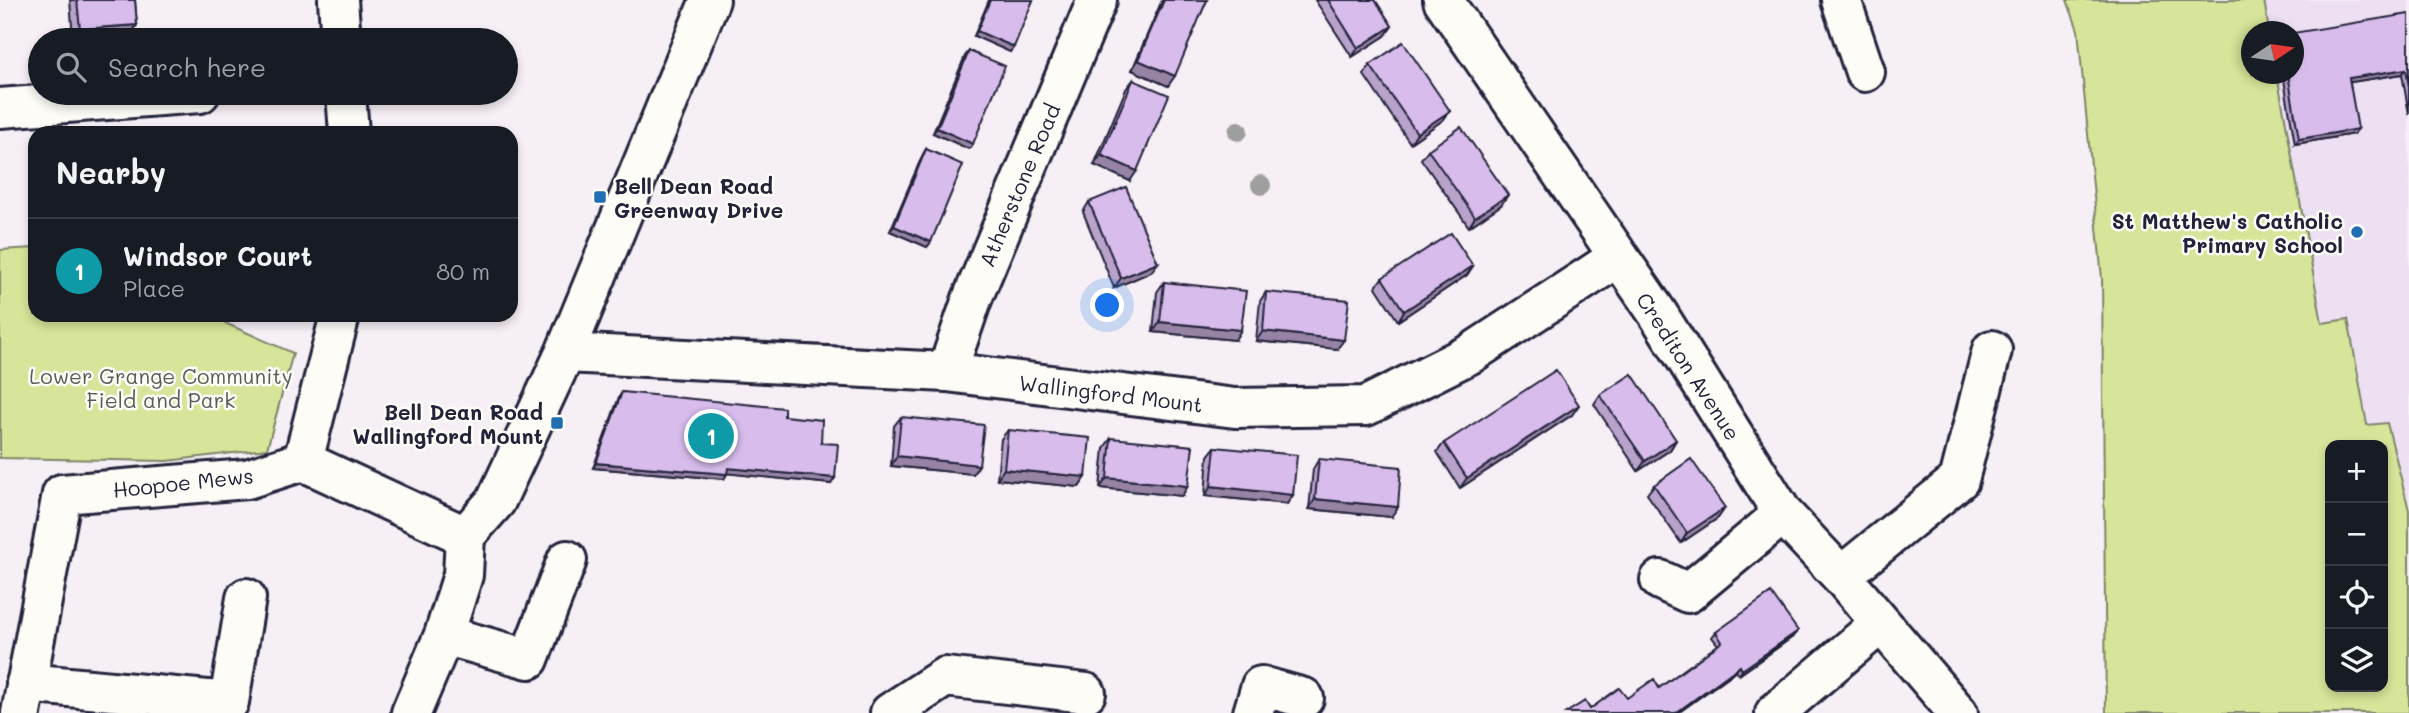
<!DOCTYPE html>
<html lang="en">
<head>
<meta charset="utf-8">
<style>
	body { margin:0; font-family:Mali,sans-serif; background:#20242c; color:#f1f3f6 }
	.controls { position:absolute; right:21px; bottom:21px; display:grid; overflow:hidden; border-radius:14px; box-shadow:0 4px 10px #0003 }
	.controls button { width:63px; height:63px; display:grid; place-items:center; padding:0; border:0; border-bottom:2px solid #363941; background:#171b24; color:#f1f3f6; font:35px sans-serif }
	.compass { position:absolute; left:2241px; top:21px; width:63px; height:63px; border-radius:50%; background:#171b24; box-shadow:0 4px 10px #0003; rotate:77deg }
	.you { position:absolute; left:1108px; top:306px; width:24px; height:24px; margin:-18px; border:5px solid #fff; border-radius:50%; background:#1a73e8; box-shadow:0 0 0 10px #1a73e833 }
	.badge { display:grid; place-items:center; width:46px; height:46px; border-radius:50%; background:#7c3aed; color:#fff; font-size:23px; font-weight:700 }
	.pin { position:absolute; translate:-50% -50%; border:4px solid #fff; box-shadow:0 2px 7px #0006 }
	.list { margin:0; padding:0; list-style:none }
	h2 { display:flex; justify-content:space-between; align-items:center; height:91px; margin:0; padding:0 28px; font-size:30px }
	h2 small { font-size:23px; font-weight:400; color:#9ea1a6 }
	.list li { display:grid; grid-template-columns:46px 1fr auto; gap:21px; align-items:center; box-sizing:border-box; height:105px; padding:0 28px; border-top:2px solid #363941 }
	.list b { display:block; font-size:26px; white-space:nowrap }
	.list p { margin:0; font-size:23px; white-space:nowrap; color:#9ea1a6 }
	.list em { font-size:23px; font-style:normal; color:#9ea1a6 }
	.icon { flex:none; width:38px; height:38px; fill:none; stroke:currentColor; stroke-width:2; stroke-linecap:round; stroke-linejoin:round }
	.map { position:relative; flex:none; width:2409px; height:713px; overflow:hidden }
	.search { position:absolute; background:#171b24; box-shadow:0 4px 10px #0003; left:28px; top:28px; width:490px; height:77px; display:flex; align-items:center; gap:18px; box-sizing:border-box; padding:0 24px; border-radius:38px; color:#9ea1a6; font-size:26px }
	.panel { position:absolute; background:#171b24; box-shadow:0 4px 10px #0003; left:28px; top:126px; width:490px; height:196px; border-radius:21px }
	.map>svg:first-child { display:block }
	.built { fill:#ede0f2 }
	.green { fill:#d6e599; stroke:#7c846a; stroke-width:2; fill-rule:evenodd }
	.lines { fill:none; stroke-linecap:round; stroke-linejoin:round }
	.minor-casing { stroke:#22223b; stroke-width:44 }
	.minor { stroke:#fdfcf7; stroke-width:38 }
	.tree { fill:#9f9e9e }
	.wall { fill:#baa3cb; stroke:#22223b; stroke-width:2 }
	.shaded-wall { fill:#9784a5; stroke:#22223b; stroke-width:2 }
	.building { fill:#d8bdec; stroke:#22223b; stroke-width:2 }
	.poi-dot { fill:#1f6fb2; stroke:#fdfcf7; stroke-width:2.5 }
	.labels { text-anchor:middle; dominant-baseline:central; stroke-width:5; stroke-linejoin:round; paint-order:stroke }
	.poi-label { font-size:21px; font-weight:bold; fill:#22223b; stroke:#fdfcf7; text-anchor:end }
	.street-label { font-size:21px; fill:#22223b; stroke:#fdfcf7 }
	.park-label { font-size:21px; fill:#585c57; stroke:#fdfcf7 }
</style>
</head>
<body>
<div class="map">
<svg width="2409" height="713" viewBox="0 0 2409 713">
	<rect width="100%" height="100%" fill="#f6eff5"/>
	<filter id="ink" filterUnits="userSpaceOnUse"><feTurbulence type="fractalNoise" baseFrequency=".0143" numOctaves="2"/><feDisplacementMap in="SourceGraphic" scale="14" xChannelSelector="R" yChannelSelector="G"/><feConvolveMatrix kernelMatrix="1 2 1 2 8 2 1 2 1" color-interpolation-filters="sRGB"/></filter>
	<g filter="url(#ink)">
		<path class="built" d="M2264 0H2409V510L2387 423 2368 425 2348 320 2322 324 2277 74H2294V32L2269 31Z"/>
		<path class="green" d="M2067 0H2264L2269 31 2252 32V74H2277L2322 323 2348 319 2367 425 2387 423 2409 510V713H2106L2102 279 2078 30ZM2330 445H2383V687H2330Z
			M35 248V315H224L225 323 293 353 267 449 167 461 0 458V250Z"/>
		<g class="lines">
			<g class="minor-casing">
				<path id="minor" d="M338 0 341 40
					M1443 0 1658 314 1783 514 1841 576 1958 713
					M1841 0 1865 72
					M346 93 349 133
					M0 108 200 93
					M565 353 947 372 1235 408 1366 406 1470 354 1617 258
					M947 372 972 299 1097 0
					M303 461 465 536
					M303 461 340 315
					M1841 576 1959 480 1992 350
					M1660 580 1688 593 1783 514
					M444 635 529 659 567 560
					M26 683 229 702 246 598
					M21 713 62 494 247 479 303 461
					M411 713 444 635 463 575 465 536 496 501 565 353 710 0
					M890 713 945 677 1086 693
					M1253 713 1261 686 1304 698
					M1775 713 1881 623"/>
			</g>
			<use href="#minor" class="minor"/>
		</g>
		<g class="tree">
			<circle cx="1238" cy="131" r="10"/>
			<circle cx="1261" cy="185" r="10"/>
		</g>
		<path class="wall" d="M70 0H135L137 25 131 34 73 39Z
			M989 0H1033L1010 52 974 36Z
			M1162 0H1207L1168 86 1132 70Z
			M1315 0H1375L1392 26 1385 36 1352 57Z
			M2409 14V114L2402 74 2350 82 2354 134 2295 144 2283 74H2293Z
			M969 51 973 144 969 149 933 133 965 56Z
			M1370 65 1450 111 1443 120 1410 143 1364 75Z
			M1133 80 1130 181 1094 165 1126 89Z
			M926 149 931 242 927 247 890 231 923 154Z
			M1428 150 1501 205 1469 227 1421 159Z
			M1089 202 1151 272 1114 288 1083 212Z
			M1473 266 1467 275 1398 321 1376 287 1382 278Z
			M1164 282 1235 340 1153 332 1157 292Z
			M1266 292 1337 349 1256 341 1260 301Z
			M622 392 784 416 821 443 831 484 727 473 724 479 593 468 619 397Z
			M1600 395 1676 440 1670 450 1638 471 1594 404Z
			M1572 415 1460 488 1437 452 1444 443Z
			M901 417 979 465 973 474 891 466 894 426Z
			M1008 430 1086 477 1079 487 997 479 1001 439Z
			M1111 438 1182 496 1100 488 1104 448Z
			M1215 447 1293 495 1287 504 1205 496 1208 456Z
			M1319 459 1391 517 1309 509 1313 469Z
			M1654 485 1725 508 1718 518 1681 543 1647 494Z
			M1798 631 1794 636 1739 675 1736 671 1678 713 1590 709 1659 688 1718 645 1712 637 1716 632Z"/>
		<path class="shaded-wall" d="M137 25 131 34 73 39 80 29Z
			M1392 26 1385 36 1352 57 1358 48Z
			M977 31 1014 47 1010 52 974 36Z
			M1138 60 1175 76 1168 86 1132 70Z
			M2406 69 2402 74 2345 83 2349 78Z
			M1450 111 1443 120 1410 143 1417 133Z
			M937 128 973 144 969 149 933 133Z
			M2358 129 2354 134 2295 144 2299 139Z
			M1101 155 1137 171 1130 181 1094 165Z
			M1508 195 1501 205 1469 227 1475 217Z
			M894 226 931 242 927 247 890 231Z
			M1158 263 1151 272 1114 288 1121 278Z
			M1473 266 1467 275 1398 321 1404 311Z
			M1160 322 1241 330 1235 340 1153 332Z
			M1263 331 1344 340 1337 349 1256 341Z
			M1579 405 1572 415 1460 488 1467 478Z
			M1676 440 1670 450 1638 471 1645 461Z
			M897 456 979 465 973 474 891 466Z
			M596 463 727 474 724 479 593 468Z
			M728 468 835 478 831 484 724 473Z
			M1004 469 1086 477 1079 487 997 479Z
			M1107 478 1188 486 1182 496 1100 488Z
			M1211 486 1293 495 1287 504 1205 496Z
			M1315 499 1398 507 1391 517 1309 509Z
			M1725 508 1718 518 1681 543 1687 533Z
			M1798 631 1794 636 1739 675 1742 670Z
			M1740 666 1736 671 1678 713 1677 712Z"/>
		<path class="building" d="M77 0H135L137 25 80 29Z
			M990 0H1033L1014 47 977 31Z
			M1164 0H1207L1175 76 1138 60Z
			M1328 0H1375L1392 26 1358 48Z
			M2409 14V87L2406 69 2349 78 2358 129 2299 139 2288 74H2293V33Z
			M1403 42 1450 111 1417 133 1370 65Z
			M969 51 1005 66 973 144 937 128Z
			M1133 80 1169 95 1137 171 1101 155Z
			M1461 127 1508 195 1475 217 1428 150Z
			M926 149 963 165 931 242 894 226Z
			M1126 187 1158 263 1121 278 1089 202Z
			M1451 233 1473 266 1404 311 1382 278Z
			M1164 282 1246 291 1241 330 1160 322Z
			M1266 292 1349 300 1344 340 1263 331Z
			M1556 370 1579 405 1467 478 1444 443Z
			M1632 374 1676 440 1645 461 1600 395Z
			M622 392 784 408V416L822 420 821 443 838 444 835 478 728 468 727 474 596 463Z
			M901 417 984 425 979 465 897 456Z
			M1008 430 1090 438 1086 477 1004 469Z
			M1111 438 1193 446 1188 486 1107 478Z
			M1215 447 1297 455 1293 495 1211 486Z
			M1319 459 1401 467 1398 507 1315 499Z
			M1691 459 1725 508 1687 533 1654 485Z
			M1771 593 1798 631 1742 670 1740 666 1677 712 1678 713H1566L1585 701 1590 709 1619 688 1627 698 1654 679 1659 688 1722 642 1716 632Z"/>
	</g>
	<g class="poi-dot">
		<rect x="593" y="190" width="14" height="14" rx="3.5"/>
		<circle cx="2357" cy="232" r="7"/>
		<rect x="550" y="416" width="14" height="14" rx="3.5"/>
	</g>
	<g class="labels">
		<g class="poi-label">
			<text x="614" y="185" text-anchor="start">Bell Dean Road<tspan x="614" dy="24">Greenway Drive</tspan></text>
			<text x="2343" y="220">St Matthew's Catholic<tspan x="2343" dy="24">Primary School</tspan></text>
			<text x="543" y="411">Bell Dean Road<tspan x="543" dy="24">Wallingford Mount</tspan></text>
		</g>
		<g class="street-label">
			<text transform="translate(1019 185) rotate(-67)">Atherstone Road</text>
			<text transform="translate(1689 366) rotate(57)">Crediton Avenue</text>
			<text transform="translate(1111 393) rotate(7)">Wallingford Mount</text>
			<text transform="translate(183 482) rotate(-6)">Hoopoe Mews</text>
		</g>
		<g class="park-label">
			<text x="161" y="375">Lower Grange Community<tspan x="161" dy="24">Field and Park</tspan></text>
		</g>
	</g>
</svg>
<div class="controls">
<button>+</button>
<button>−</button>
<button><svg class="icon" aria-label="locate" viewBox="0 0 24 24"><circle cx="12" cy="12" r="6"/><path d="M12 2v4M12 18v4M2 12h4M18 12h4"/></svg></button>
<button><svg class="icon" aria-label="layers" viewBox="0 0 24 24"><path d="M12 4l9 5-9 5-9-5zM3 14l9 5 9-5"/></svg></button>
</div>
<svg class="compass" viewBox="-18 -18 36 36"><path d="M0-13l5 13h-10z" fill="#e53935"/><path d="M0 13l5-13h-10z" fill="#9ea1a6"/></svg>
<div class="you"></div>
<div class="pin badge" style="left:711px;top:436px;background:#0f9aa8">1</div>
<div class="search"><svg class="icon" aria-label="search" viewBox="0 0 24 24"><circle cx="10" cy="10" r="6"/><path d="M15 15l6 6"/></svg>Search here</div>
<section class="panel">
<h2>Nearby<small></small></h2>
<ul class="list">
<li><span class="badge" style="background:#0f9aa8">1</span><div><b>Windsor Court</b><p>Place</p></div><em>80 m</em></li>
</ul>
</section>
</div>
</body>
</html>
